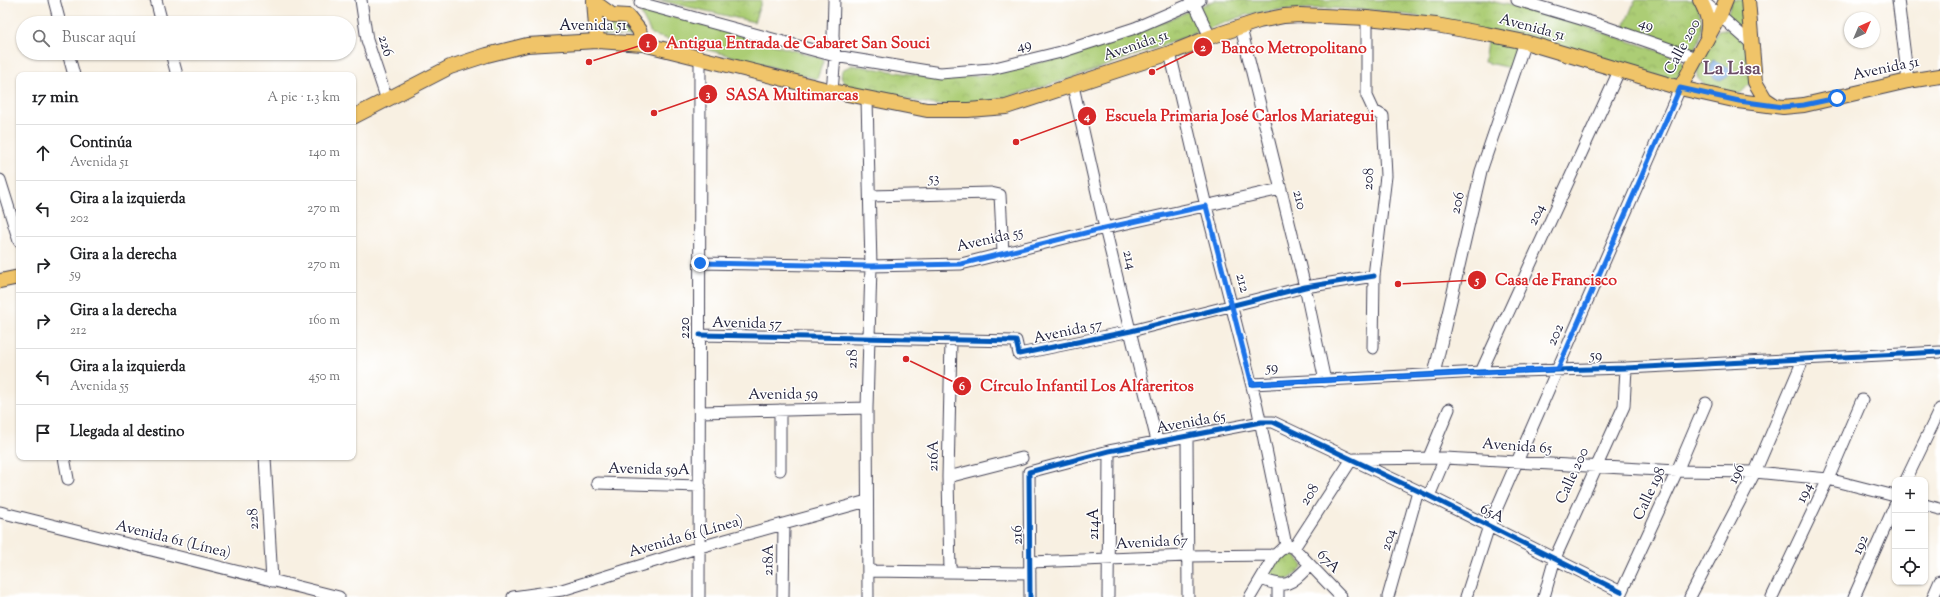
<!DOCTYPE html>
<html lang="es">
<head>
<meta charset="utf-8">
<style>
	body { margin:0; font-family:"Sorts Mill Goudy",serif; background:#f2f2f2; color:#202124 }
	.controls { position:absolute; right:12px; bottom:12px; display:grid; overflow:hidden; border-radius:8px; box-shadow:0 1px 3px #0004 }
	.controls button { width:36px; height:36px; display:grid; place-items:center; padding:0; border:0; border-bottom:1px solid #e0e0e0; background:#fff; color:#202124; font:20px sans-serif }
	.compass { position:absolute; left:1844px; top:12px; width:36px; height:36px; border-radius:50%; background:#fff; box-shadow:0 1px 3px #0004; rotate:44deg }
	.stop { position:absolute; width:12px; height:12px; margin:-9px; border:3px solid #1a73e8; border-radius:50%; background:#fff }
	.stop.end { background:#1a73e8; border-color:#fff; box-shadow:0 1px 4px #0008 }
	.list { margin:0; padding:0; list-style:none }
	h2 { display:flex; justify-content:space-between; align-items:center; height:52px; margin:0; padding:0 16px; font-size:17px }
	h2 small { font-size:13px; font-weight:400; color:#757577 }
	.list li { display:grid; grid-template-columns:26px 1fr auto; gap:12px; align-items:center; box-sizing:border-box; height:56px; padding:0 16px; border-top:1px solid #e0e0e0 }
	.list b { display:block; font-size:15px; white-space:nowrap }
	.list p { margin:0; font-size:13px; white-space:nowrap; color:#757577 }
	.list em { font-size:13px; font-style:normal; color:#757577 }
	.icon { flex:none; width:22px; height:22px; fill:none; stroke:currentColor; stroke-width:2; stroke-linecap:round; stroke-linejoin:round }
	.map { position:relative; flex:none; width:1940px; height:597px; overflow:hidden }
	.search { position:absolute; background:#fff; box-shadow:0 1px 3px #0004; left:16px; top:16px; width:340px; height:44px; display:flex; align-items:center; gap:10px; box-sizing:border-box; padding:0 14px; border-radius:22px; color:#757577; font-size:15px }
	.panel { position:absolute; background:#fff; box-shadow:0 1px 3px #0004; left:16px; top:72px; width:340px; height:388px; border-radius:8px }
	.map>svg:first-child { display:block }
	.grass { fill:#accd75; stroke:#677858 }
	.park { fill:url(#park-crowns); stroke:#677858 }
	.water { fill:url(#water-ripples); stroke:#4e6690 }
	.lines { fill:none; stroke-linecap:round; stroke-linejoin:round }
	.minor-casing { stroke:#424154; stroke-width:13 }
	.major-casing { stroke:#424154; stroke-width:16 }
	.minor { stroke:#fff; stroke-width:11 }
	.major { stroke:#f0c469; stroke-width:14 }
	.cycleway-casing { stroke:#fff; stroke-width:8 }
	.cycleway { stroke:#0057b8; stroke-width:5 }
	.route { stroke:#1a73e8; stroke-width:5 }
	.labels { text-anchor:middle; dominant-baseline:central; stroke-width:3; stroke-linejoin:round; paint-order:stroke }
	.street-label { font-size:15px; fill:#22223b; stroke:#fff }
	.district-label { font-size:19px; font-weight:bold; fill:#6a4c67; stroke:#fff }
	.leader { fill:none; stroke:#d62828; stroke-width:1.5 }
	.callout-dot { fill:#d62828; stroke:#fff; stroke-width:1.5 }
	.mark-label { font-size:12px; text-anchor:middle; font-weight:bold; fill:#fff }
	.callout-label { font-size:16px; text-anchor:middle; font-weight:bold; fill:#d62828; stroke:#fff; stroke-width:3; stroke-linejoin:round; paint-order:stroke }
</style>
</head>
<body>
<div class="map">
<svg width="1940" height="597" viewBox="0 0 1940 597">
	<defs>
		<pattern id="park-crowns" width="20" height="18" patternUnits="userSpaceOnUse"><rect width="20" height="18" fill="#accd75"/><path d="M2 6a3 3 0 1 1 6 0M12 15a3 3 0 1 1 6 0" fill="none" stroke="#94b066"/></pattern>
		<pattern id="water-ripples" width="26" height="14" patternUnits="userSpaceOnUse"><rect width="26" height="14" fill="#79abe5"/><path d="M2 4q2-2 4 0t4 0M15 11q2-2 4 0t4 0" fill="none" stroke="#638bbb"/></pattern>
	</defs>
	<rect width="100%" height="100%" fill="#fff"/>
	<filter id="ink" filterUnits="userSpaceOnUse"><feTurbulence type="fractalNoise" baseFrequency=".025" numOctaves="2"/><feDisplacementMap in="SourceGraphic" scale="8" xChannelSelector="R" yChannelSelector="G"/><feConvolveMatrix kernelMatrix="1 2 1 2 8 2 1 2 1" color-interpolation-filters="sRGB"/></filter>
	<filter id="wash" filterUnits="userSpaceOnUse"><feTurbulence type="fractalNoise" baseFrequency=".012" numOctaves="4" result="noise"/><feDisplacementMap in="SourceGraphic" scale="16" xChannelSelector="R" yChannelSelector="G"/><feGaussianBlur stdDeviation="0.9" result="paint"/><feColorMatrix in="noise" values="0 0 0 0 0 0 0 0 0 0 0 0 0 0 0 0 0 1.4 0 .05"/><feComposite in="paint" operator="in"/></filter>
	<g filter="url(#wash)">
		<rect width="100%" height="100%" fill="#f8f0e2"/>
		<path class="grass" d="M1732 0H1744L1748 37 1727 15Z
			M643 8 824 59 817 79 652 35 640 12Z
			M621 23C627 25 630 28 632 33L631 37 603 35V32L606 27Z"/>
		<path class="park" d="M658 0H762L754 22Z
			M1215 0H1486L1544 13 1677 57 1683 64V72L1674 80 1415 16 1374 10 1328 8 1278 10 1246 15 1072 78 985 103 935 105 846 87 841 77 842 70 852 65 941 79 993 74 1058 58 1130 36Z
			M1635 0H1695C1703 20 1705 33 1694 51L1624 27Z
			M1729 29 1747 45 1751 82 1741 93 1735 94 1706 87 1697 77 1698 68 1718 31Z
			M1488 36 1520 46 1514 69 1484 62Z
			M1282 552 1294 554 1303 566C1291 580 1285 585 1267 576Z"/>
		<path class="water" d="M1713 60 1732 69C1726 89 1702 78 1713 60Z"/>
	</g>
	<g filter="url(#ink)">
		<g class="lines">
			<g class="minor-casing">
				<path id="minor" d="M54 0 60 23
					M156 0 162 23
					M361 0 367 40 387 100
					M1517 0 1591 22 1696 58
					M1702 0 1753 45
					M1898 0 1908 81
					M640 3 835 56 940 73 991 69 1061 52 1135 28 1200 0
					M1194 3 1210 37
					M1367 18V96L1374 111 1383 116 1386 176 1374 276 1373 348
					M1241 28 1305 287 1325 381
					M68 53 74 75
					M171 53 177 75
					M1170 53 1206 206 1257 406 1286 545
					M1073 86 1105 228 1157 441
					M832 91 835 56 833 36 834 0
					M867 99 871 266 867 408 868 597
					M0 180 19 241
					M870 196 991 193 1000 195 1003 253
					M700 263 871 266 961 264 1105 228 1281 189
					M700 335 1016 341 1019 354 1131 331 1305 287 1374 276
					M1481 372 1619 71
					M1434 374 1481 171 1525 42
					M1252 384 1481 372 1626 368 1940 352
					M700 412 867 408
					M1187 436 1188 597
					M64 457 68 479
					M265 457 272 581
					M1429 457 1449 409
					M1355 459 1445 458 1677 471 1755 472 1828 479 1895 496
					M780 470V410
					M948 477 1022 458
					M1906 480 1940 409
					M597 483 700 486
					M1429 496 1445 458
					M1925 505 1940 509
					M0 512 339 597
					M1294 548 1352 459
					M1030 562 1188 556 1275 555
					M868 571 1030 573
					M950 572 948 477 951 340
					M1261 579C1288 589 1290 585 1310 565
					M513 597 562 590 700 547 867 501
					M699 597 700 59
					M783 597 784 525
					M1030 597 1029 472 1109 451 1261 422H1273L1429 496 1621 592
					M1108 597 1109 451
					M1250 597 1275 555 1286 545 1294 548 1341 597
					M1278 597V585
					M1388 597 1418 491
					M1466 597 1489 526 1680 88
					M1544 597 1555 558 1624 406 1626 368
					M1619 597 1677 471 1706 403
					M1690 597 1755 472 1803 360
					M1772 597 1828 479 1862 400
					M1854 597 1895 505
					M1933 597 1940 581"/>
			</g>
			<g class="major-casing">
				<path id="major" d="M594 0 597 41
					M1700 0C1707 13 1710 21 1707 35
					M1748 0 1755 82 1765 99 1774 105
					M594 2 612 15 628 16 639 30 643 44
					M1680 88 1720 15 1726 0
					M353 117 450 67 487 55 527 45 597 41 643 44 832 91 927 110H968L1006 107 1170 53 1210 37 1259 21 1284 16 1300 15 1367 18 1436 25 1486 34 1525 42 1680 88 1738 101 1783 107 1804 105 1908 81 1940 76
					M0 281 19 277"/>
			</g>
			<use href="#minor" class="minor"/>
			<use href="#major" class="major"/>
			<g class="cycleway-casing">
				<path id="cycleway" d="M700 335 1016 341 1019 354 1131 331 1305 287 1374 276
					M1252 384 1481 372 1626 368 1940 352
					M1030 597 1029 472 1109 451 1261 422H1273L1429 496 1621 592"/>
			</g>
			<use href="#cycleway" class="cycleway"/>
		</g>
	</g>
	<g class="lines" filter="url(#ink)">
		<path class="route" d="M700 263 871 266 961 264 1105 228 1206 206 1252 384 1558 369 1680 88 1739 101 1783 107 1804 105 1837 98"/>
	</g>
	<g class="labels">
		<g class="street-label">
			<text transform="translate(1646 25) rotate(19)">49</text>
			<text x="593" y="26">Avenida 51</text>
			<text transform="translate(1532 28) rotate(15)">Avenida 51</text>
			<text transform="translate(385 46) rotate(73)">226</text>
			<text transform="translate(1024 46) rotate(-14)">49</text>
			<text transform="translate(1136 46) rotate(-19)">Avenida 51</text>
			<text transform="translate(1683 47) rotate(-62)">Calle 200</text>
			<text transform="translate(1886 69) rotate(-12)">Avenida 51</text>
			<text transform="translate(934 179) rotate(-1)">53</text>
			<text transform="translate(1369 179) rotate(-87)">208</text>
			<text transform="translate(1299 200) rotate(76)">210</text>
			<text transform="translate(1458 203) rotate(-77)">206</text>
			<text transform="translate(1537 215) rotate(-65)">204</text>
			<text transform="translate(990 240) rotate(-13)">Avenida 55</text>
			<text transform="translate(1129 260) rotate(76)">214</text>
			<text transform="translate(1242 283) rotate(75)">212</text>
			<text transform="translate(747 324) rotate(1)">Avenida 57</text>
			<text transform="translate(685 328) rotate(-90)">220</text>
			<text transform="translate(1068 332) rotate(-12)">Avenida 57</text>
			<text transform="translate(1556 335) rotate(-66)">202</text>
			<text transform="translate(1596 356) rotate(-1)">59</text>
			<text transform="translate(853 359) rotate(-88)">218</text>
			<text transform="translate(1272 368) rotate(-2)">59</text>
			<text transform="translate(783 395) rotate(-1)">Avenida 59</text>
			<text transform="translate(1191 423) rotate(-10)">Avenida 65</text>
			<text transform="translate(1517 447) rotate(4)">Avenida 65</text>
			<text transform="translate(934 456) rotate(-89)">216A</text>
			<text transform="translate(649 470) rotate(1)">Avenida 59A</text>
			<text transform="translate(1737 474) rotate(-64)">196</text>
			<text transform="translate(1573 476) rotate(-66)">Calle 200</text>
			<text transform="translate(1805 493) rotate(-65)">194</text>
			<text transform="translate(1650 494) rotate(-65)">Calle 198</text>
			<text transform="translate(1310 495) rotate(-57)">208</text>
			<text transform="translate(1492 514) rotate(26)">65A</text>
			<text transform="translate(254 519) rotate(-93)">228</text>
			<text transform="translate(1094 524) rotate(-90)">214A</text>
			<text transform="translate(1018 535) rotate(-91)">216</text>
			<text transform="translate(686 537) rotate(-16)">Avenida 61 (Línea)</text>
			<text transform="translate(173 540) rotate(14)">Avenida 61 (Línea)</text>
			<text transform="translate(1389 540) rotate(-74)">204</text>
			<text transform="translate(1152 543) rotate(-3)">Avenida 67</text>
			<text transform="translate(1861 545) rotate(-66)">192</text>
			<text transform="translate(769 560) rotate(-89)">218A</text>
			<text transform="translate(1328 562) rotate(46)">67A</text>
		</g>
		<g class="district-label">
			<text x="1732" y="69">La Lisa</text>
		</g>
	</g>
	<path class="leader" d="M589 62L648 43M1152 72L1203 47M654 113L708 94M1016 142L1087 116M1398 284L1477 280M906 359L962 386"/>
	<g class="callout-dot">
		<circle cx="589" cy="62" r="4"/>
		<circle cx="1152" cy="72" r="4"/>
		<circle cx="654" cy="113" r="4"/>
		<circle cx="1016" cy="142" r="4"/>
		<circle cx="1398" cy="284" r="4"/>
		<circle cx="906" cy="359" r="4"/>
		<circle cx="648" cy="43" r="10"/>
		<circle cx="1203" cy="47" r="10"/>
		<circle cx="708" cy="94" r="10"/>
		<circle cx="1087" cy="116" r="10"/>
		<circle cx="1477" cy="280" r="10"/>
		<circle cx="962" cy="386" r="10"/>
	</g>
	<g class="mark-label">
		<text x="648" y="47">1</text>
		<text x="1203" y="51">2</text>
		<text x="708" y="98">3</text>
		<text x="1087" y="120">4</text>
		<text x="1477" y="284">5</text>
		<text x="962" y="390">6</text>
	</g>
	<g class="callout-label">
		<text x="798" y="48">Antigua Entrada de Cabaret San Souci</text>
		<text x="1294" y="53">Banco Metropolitano</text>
		<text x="792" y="100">SASA Multimarcas</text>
		<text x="1240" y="121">Escuela Primaria José Carlos Mariategui</text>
		<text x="1556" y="285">Casa de Francisco</text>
		<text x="1087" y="391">Círculo Infantil Los Alfareritos</text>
	</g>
</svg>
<div class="controls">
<button>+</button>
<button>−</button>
<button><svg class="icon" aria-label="locate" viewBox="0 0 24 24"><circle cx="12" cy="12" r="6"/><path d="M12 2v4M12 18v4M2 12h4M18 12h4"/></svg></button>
</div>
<svg class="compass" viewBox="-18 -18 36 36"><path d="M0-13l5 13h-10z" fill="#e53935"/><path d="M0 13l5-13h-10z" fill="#757577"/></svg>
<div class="stop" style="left:1837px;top:98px"></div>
<div class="stop end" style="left:700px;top:263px"></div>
<div class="search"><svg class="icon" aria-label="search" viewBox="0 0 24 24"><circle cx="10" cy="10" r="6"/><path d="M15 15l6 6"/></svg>Buscar aquí</div>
<section class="panel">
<h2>17 min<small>A pie · 1.3 km</small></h2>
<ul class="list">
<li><svg class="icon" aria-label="ahead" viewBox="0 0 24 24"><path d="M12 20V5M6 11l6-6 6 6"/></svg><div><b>Continúa</b><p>Avenida 51</p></div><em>140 m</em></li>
<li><svg class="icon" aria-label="left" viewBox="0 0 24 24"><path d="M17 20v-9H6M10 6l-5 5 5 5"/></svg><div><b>Gira a la izquierda</b><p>202</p></div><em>270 m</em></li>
<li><svg class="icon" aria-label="right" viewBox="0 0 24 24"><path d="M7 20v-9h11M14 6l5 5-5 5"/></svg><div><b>Gira a la derecha</b><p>59</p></div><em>270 m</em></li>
<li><svg class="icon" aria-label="right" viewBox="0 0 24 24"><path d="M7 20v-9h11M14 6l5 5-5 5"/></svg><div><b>Gira a la derecha</b><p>212</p></div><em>160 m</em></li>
<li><svg class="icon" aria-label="left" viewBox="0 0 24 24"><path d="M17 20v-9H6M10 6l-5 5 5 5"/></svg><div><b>Gira a la izquierda</b><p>Avenida 55</p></div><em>450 m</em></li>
<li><svg class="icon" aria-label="arrive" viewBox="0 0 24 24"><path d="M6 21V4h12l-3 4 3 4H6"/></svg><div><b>Llegada al destino</b></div></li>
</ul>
</section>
</div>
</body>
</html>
